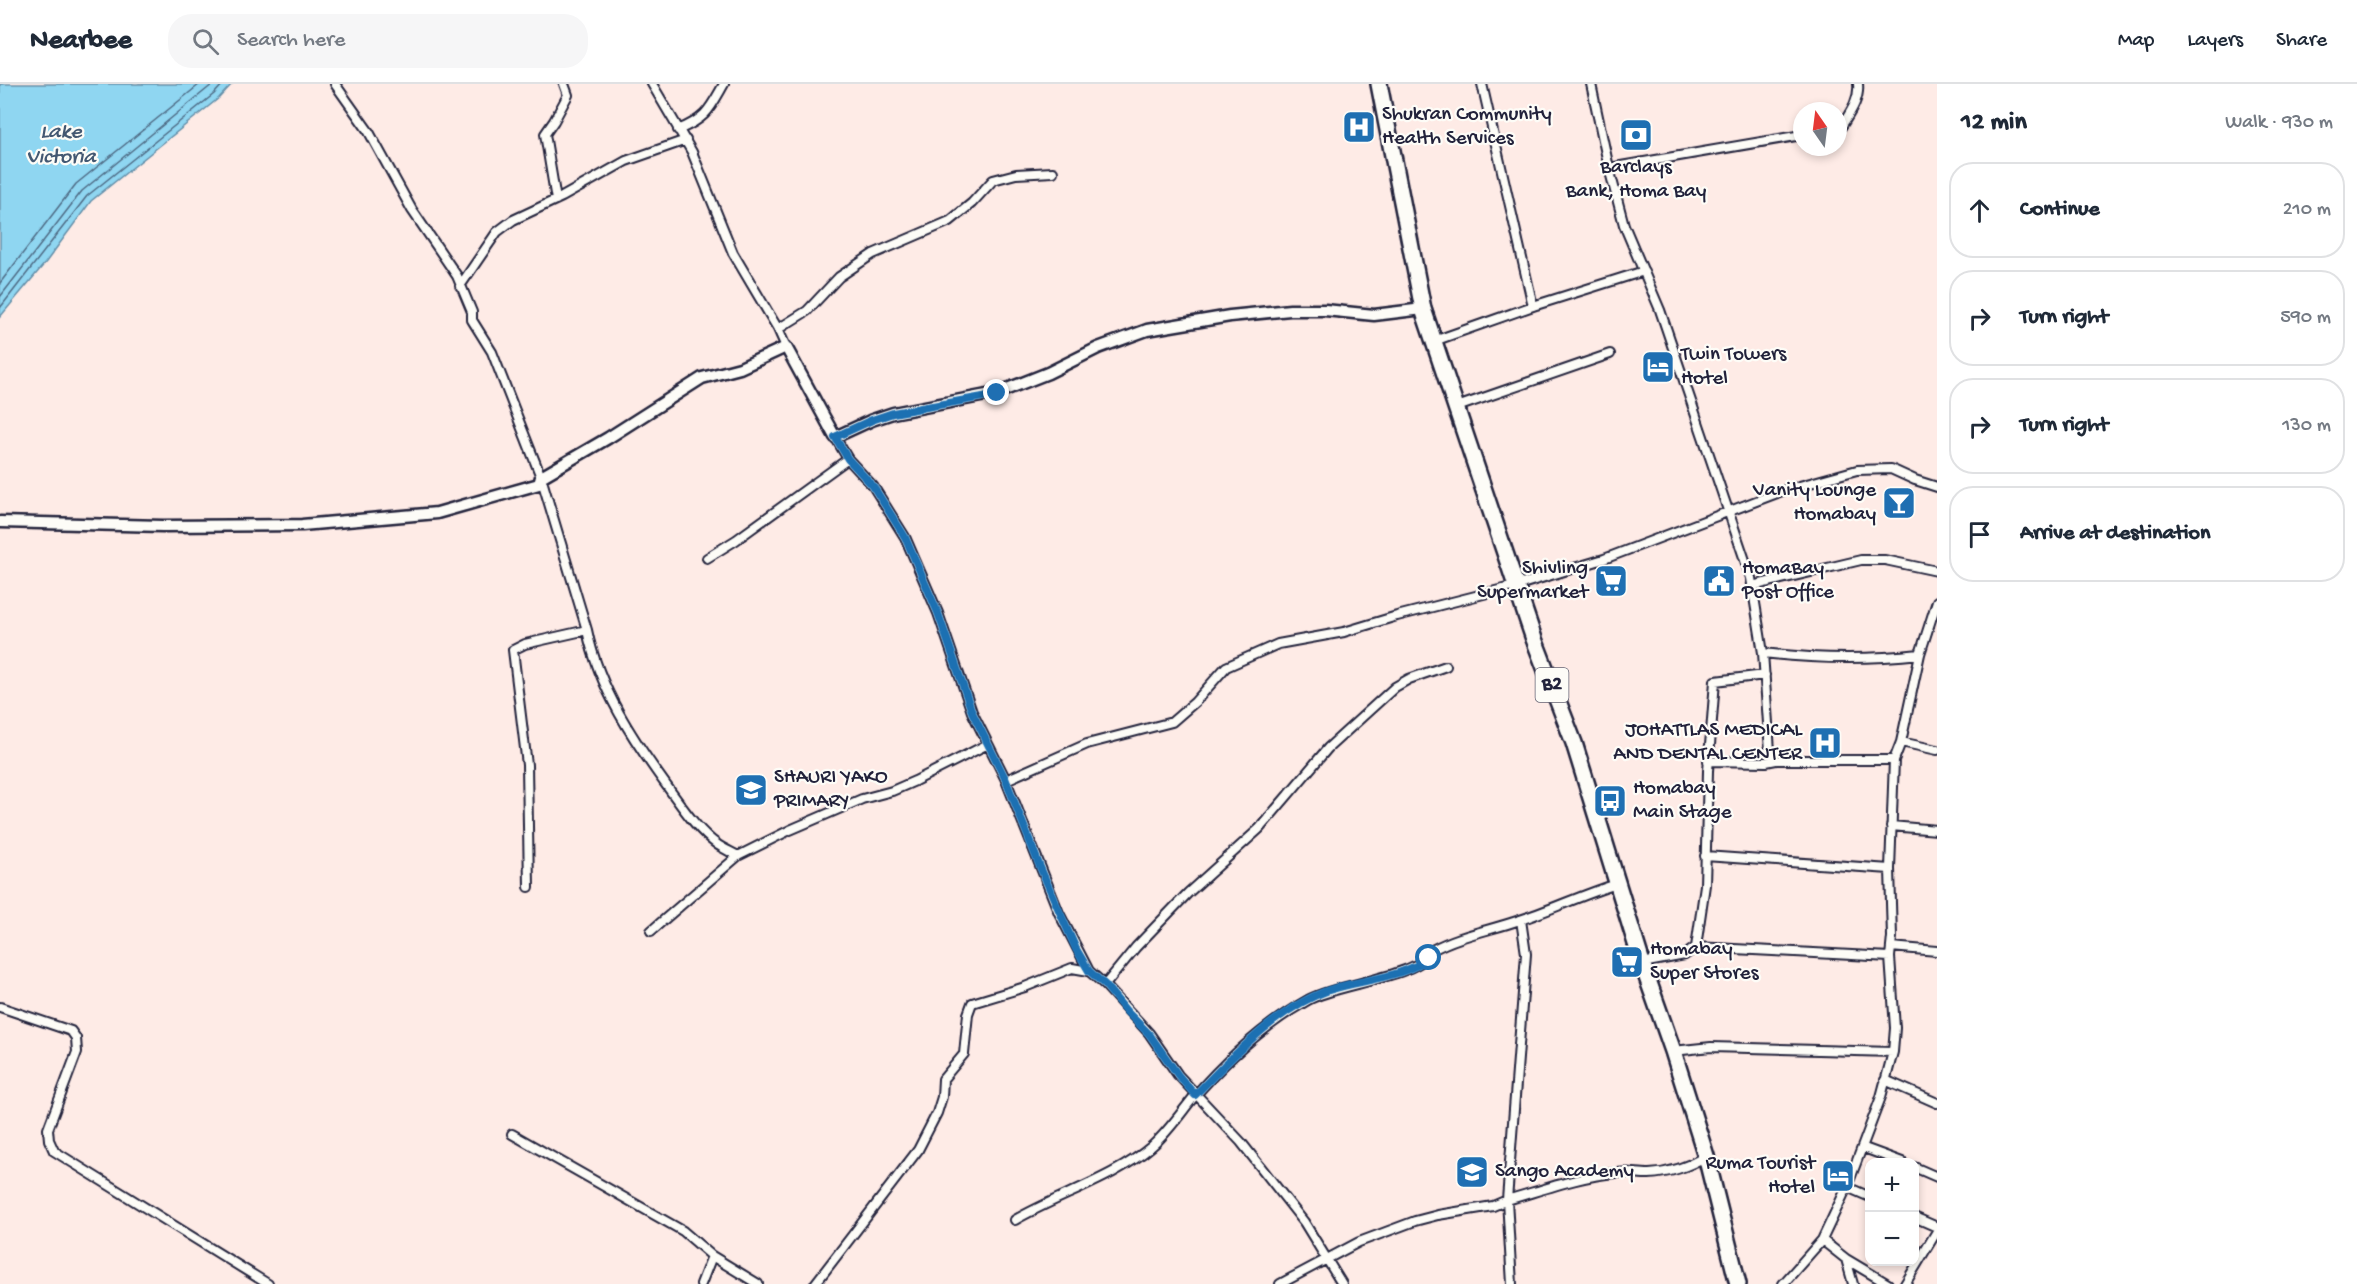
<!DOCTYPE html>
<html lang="en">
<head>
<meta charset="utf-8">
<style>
	body { margin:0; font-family:"Gochi Hand",sans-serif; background:#f6f6f7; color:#1f2937 }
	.controls { position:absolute; right:18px; bottom:18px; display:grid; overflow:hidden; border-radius:12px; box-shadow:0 3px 9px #0003 }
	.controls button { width:54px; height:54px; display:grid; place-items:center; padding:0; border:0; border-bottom:2px solid #e0e1e3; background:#fff; color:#1f2937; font:30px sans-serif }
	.compass { position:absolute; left:1793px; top:18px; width:54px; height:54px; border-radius:50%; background:#fff; box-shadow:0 3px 9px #0003; rotate:346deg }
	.stop { position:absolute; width:18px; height:18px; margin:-14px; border:4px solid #1f6fb2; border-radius:50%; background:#fff }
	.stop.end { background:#1f6fb2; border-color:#fff; box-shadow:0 2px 6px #0008 }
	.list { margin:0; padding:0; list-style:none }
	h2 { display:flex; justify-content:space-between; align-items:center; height:78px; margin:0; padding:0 24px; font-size:26px }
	h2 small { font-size:20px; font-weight:400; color:#747a83 }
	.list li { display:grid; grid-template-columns:39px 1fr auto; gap:18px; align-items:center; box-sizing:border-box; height:96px; margin:0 12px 12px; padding:0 12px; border:2px solid #e0e1e3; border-radius:24px }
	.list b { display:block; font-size:22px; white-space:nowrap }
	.list em { font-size:20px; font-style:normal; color:#747a83 }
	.icon { flex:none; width:33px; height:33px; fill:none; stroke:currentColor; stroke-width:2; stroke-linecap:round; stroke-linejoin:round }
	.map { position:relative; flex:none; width:1937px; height:1200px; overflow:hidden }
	header { display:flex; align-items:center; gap:36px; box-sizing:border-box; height:84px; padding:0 30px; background:#fff; border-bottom:2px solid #e0e1e3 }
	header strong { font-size:28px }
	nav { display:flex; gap:33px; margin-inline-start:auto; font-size:21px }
	.search { width:420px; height:54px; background:#f6f6f7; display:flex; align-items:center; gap:15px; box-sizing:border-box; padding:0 21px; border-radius:24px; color:#747a83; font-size:22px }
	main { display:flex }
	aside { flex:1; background:#fff }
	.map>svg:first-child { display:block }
	.water { fill:#8fd6f1; stroke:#638ea8; stroke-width:1.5 }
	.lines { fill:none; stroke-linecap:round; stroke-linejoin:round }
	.shore { stroke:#4e6a84; stroke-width:1.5 }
	.street-casing { stroke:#22223b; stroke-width:12 }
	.secondary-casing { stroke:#22223b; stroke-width:15 }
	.highway-casing { stroke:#22223b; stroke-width:20 }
	.street { stroke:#fdfcf7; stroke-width:8 }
	.secondary { stroke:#fdfcf7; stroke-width:10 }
	.highway { stroke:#fdfcf7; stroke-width:15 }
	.route { stroke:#1f6fb2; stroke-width:8 }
	.labels { text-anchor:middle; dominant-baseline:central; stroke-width:4.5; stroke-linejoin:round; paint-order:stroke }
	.shield { fill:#fdfcf7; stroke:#646373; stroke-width:1.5 }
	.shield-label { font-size:20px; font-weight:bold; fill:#22223b }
	.poi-label { font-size:21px; fill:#22223b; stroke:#fdfcf7; text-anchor:start }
	.water-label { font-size:22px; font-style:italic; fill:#435872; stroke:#fdfcf7 }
</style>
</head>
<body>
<header>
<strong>Nearbee</strong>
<div class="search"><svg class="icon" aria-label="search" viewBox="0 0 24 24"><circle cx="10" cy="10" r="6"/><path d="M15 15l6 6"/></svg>Search here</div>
<nav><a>Map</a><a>Layers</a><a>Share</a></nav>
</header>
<main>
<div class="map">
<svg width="1937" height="1200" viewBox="0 0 1937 1200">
	<rect width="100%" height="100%" fill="#feebe6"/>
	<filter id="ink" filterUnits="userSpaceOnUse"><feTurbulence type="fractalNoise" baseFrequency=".0167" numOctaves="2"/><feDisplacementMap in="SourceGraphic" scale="12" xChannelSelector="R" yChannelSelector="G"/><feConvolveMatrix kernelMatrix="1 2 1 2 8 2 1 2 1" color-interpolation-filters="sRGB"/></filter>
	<g filter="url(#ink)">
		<path class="water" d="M0 0H232L219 14 91 117 46 178 0 233Z"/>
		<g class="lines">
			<path class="shore" d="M0 199 76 100 200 0
				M0 213 82 107 213 0
				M0 224 87 112 214 10 223 0"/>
			<g class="street-casing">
				<path id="street" d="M335 0 369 48 412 126 457 192 472 228V236L492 268 541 393 587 546C599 605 634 657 669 705 683 724 698 747 718 761 724 765 731 768 738 772
					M652 0 692 68 733 169 778 245 786 263
					M1482 0 1533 222
					M1591 0 1609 84 1624 141 1660 226 1751 494 1763 569 1770 667 1776 676H1894
					M1838 43H1841C1849 30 1860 16 1858 0
					M678 46C707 34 709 26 724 0
					M1609 84 1802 51
					M556 116 545 50 554 37 568 11 564 0
					M460 202 497 148 513 136 562 113 626 77 686 56
					M778 245 807 227 839 193 873 170 950 137 972 119 993 96 1016 90 1053 88
					M1434 257 1533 222 1644 187
					M1457 323 1610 270
					M835 353 848 375 873 402 905 453 938 529 972 628 1005 694 1059 829 1089 887 1105 901 1149 949 1178 991 1241 1058 1304 1138 1342 1200
					M707 474 736 456 848 375
					M1752 502 1861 476H1885L1937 487
					M1763 569C1815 575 1868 576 1920 570
					M1901 658 1937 666
					M1708 677 1766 678 1776 676
					M1005 694 1006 696 1087 660 1172 638 1195 618 1226 583 1278 560 1344 548 1397 532 1515 502 1604 475 1785 406 1857 386 1891 385 1915 396 1937 403
					M1891 742 1937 746
					M1705 772 1890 785
					M529 803 527 681 513 566 525 560 587 546
					M651 847 738 772 790 746 862 715 892 707 915 697 988 660
					M1696 863 1890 873
					M1891 863 1937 867
					M1642 879 1685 871 1696 863 1705 801 1708 687 1715 597 1765 591
					M1105 901 1136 863 1188 809 1259 745 1328 664 1395 603 1409 595 1446 582
					M0 923 71 947 76 954 77 968 48 1045 49 1056 54 1067 268 1200
					M1673 967 1711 963 1893 968
					M1885 996 1937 1019
					M512 1050 683 1147 712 1172 758 1200
					M1864 1064 1902 1078
					M1914 1083 1937 1093
					M1847 1103 1870 1113
					M1914 1133 1937 1143
					M1015 1136C1058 1111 1115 1094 1152 1062 1168 1048 1180 1030 1193 1014 1226 976 1265 940 1308 916 1335 900 1422 893 1432 866 1460 851 1491 846 1520 836 1553 825 1584 810 1617 800
					M1822 1156 1846 1175 1888 1200
					M1846 1175 1853 1200
					M701 1200 712 1172
					M815 1200 918 1066 937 1029 942 1013 943 995 964 970 968 930 972 919 1025 903 1072 884 1089 887
					M1280 1200 1359 1158 1415 1137 1438 1131 1493 1122 1507 1116C1542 1106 1580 1092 1616 1089 1627 1087 1638 1090 1649 1090 1669 1089 1688 1083 1706 1072
					M1512 1200 1507 1116 1526 870 1521 836
					M1783 1200 1822 1156 1847 1103 1881 1013 1893 968 1895 944 1890 873 1892 853 1890 785 1894 676 1901 658 1920 570 1937 517
					M1905 1200 1937 1147"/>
			</g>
			<g class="secondary-casing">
				<path id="secondary" d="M0 438 163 442 302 441 437 429 539 400 541 393 608 354 702 294 740 284 786 263 835 353 872 336 893 329 997 309 1048 289 1098 264 1147 246 1230 232 1290 226H1325L1374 231 1423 225"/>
			</g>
			<g class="highway-casing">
				<path id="highway" d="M1379 0 1423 225 1534 555 1574 659 1642 879 1673 967 1706 1072 1738 1200"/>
			</g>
			<use href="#street" class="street"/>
			<use href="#secondary" class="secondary"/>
			<use href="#highway" class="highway"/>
		</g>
	</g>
	<g class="lines" filter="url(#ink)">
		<path class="route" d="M997 309 983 313 893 329 872 336 835 353 848 375 873 402 905 453 938 529 972 628 1005 694 1040 783 1076 865 1089 887 1105 901 1127 928 1149 950 1178 991 1195 1011C1234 972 1275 925 1329 906 1362 895 1400 895 1429 874"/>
	</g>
	<defs>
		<g id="hospital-square" transform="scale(1.725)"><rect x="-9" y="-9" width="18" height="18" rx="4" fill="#1f6fb2" stroke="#fdfcf7"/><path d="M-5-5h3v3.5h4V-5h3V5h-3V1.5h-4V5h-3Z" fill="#fff"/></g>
		<g id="bank-square" transform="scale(1.725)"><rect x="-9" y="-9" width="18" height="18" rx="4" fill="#1f6fb2" stroke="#fdfcf7"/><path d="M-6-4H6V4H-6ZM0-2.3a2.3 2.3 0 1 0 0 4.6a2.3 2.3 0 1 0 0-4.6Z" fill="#fff"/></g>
		<g id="hotel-square" transform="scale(1.725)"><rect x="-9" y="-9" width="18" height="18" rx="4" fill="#1f6fb2" stroke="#fdfcf7"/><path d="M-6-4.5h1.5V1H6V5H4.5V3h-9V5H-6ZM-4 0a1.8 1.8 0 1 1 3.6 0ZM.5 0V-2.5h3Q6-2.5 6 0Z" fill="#fff"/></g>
		<g id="bar-square" transform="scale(1.725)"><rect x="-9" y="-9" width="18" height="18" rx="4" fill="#1f6fb2" stroke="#fdfcf7"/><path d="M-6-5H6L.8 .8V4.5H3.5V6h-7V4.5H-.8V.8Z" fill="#fff"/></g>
		<g id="supermarket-square" transform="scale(1.725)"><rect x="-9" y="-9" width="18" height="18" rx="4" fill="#1f6fb2" stroke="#fdfcf7"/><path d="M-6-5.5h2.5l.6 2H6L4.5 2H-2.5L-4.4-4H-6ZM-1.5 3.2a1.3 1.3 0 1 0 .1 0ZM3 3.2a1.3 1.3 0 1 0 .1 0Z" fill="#fff"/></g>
		<g id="civic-square" transform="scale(1.725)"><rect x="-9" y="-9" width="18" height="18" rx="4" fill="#1f6fb2" stroke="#fdfcf7"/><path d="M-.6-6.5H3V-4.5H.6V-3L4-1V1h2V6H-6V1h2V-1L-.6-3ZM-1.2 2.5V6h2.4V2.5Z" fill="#fff"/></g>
		<g id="school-square" transform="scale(1.725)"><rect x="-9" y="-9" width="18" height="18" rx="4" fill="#1f6fb2" stroke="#fdfcf7"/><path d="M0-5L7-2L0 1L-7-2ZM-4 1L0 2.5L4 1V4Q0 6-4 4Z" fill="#fff"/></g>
		<g id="bus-square" transform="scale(1.725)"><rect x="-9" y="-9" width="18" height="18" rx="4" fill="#1f6fb2" stroke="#fdfcf7"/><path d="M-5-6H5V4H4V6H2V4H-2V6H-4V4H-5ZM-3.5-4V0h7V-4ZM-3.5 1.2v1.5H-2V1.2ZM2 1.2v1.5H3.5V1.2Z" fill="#fff"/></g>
	</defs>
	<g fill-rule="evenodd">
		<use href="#hospital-square" x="1359" y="43"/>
		<use href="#bank-square" x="1636" y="51"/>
		<use href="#hotel-square" x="1658" y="283"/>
		<use href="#bar-square" x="1899" y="419"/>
		<use href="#supermarket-square" x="1611" y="497"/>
		<use href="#civic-square" x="1719" y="497"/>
		<use href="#hospital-square" x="1825" y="659"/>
		<use href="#school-square" x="751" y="706"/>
		<use href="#bus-square" x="1610" y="717"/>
		<use href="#supermarket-square" x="1627" y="878"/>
		<use href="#school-square" x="1472" y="1088"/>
		<use href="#hotel-square" x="1838" y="1092"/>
	</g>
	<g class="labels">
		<rect class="shield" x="1535.5" y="584" width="33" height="34" rx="4.5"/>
		<g class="shield-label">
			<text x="1552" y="601">B2</text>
		</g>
		<g class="poi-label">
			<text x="1382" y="31">Shukran Community<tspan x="1382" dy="24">Health Services</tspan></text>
			<text x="1636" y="84" text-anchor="middle">Barclays<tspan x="1636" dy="24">Bank, Homa Bay</tspan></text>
			<text x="1681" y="271">Twin Towers<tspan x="1681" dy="24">Hotel</tspan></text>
			<text x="1876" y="407" text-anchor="end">Vanity Lounge<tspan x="1876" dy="24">Homabay</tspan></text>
			<text x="1588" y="485" text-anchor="end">Shivling<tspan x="1588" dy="24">Supermarket</tspan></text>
			<text x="1742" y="485">HomaBay<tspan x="1742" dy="24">Post Office</tspan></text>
			<text x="1802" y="647" text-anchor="end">JOHATTLAS MEDICAL<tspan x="1802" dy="24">AND DENTAL CENTER</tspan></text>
			<text x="774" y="694">SHAURI YAKO<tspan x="774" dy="24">PRIMARY</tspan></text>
			<text x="1633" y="705">Homabay<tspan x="1633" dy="24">Main Stage</tspan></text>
			<text x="1650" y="866">Homabay<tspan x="1650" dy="24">Super Stores</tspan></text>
			<text x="1815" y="1080" text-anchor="end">Ruma Tourist<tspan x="1815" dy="24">Hotel</tspan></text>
			<text x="1495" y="1088">Sango Academy</text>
		</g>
		<g class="water-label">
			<text x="61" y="49">Lake<tspan x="61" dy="25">Victoria</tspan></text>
		</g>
	</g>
</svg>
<div class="controls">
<button>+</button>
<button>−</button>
</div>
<svg class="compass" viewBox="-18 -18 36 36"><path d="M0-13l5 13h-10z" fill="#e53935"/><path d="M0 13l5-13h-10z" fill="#747a83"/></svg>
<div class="stop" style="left:1429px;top:874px"></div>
<div class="stop end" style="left:997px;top:309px"></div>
</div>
<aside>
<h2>12 min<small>Walk · 930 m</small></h2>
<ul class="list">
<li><svg class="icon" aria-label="ahead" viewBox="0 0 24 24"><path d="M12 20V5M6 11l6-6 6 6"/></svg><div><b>Continue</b></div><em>210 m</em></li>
<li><svg class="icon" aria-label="right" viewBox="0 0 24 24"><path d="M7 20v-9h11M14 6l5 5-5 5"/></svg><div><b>Turn right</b></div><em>590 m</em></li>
<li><svg class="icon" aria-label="right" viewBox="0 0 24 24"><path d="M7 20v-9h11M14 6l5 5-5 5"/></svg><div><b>Turn right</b></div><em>130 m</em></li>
<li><svg class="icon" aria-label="arrive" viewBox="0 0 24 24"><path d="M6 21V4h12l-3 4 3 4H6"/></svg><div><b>Arrive at destination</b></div></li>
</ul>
</aside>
</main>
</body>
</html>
